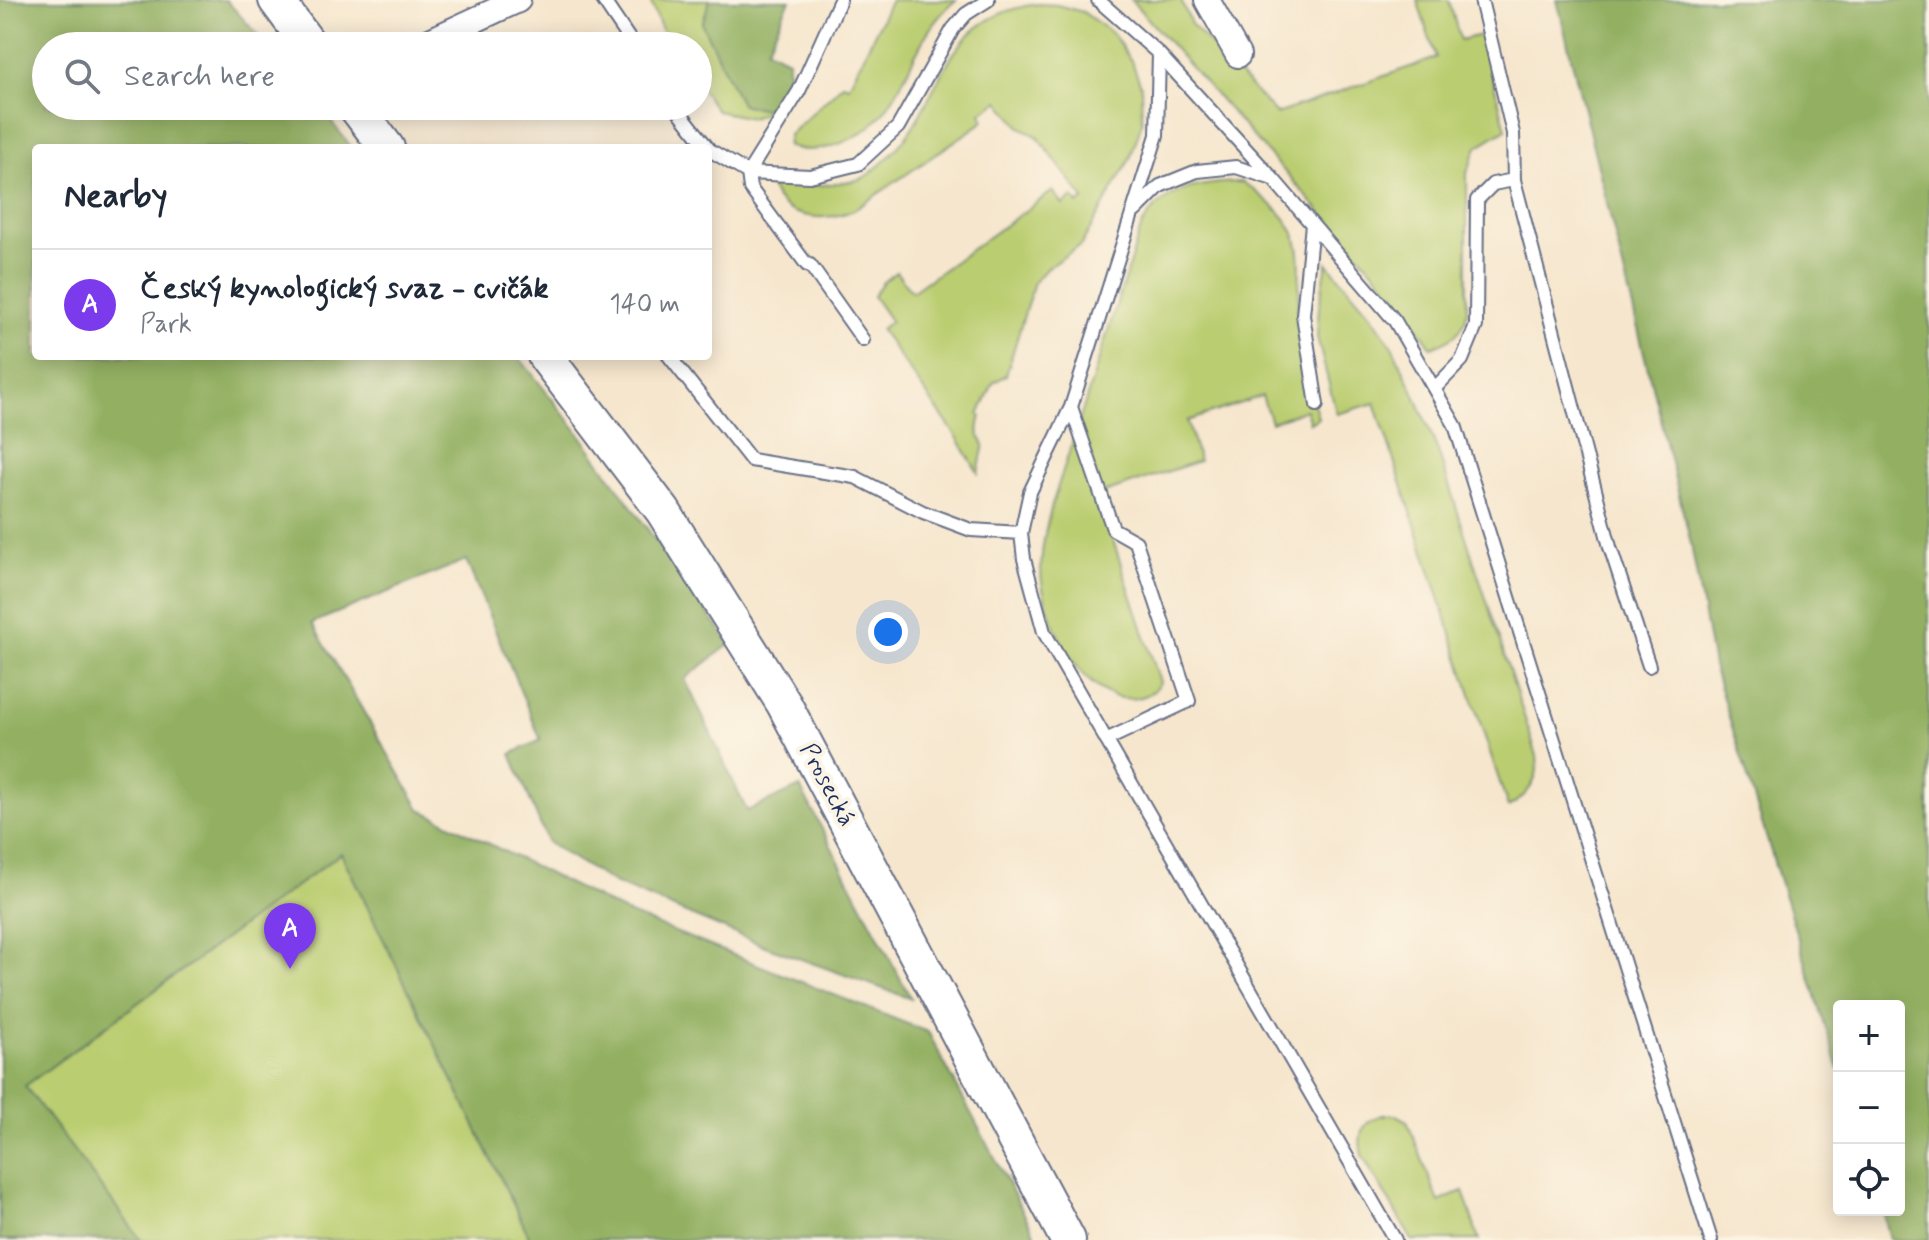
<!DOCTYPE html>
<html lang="en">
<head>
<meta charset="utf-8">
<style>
	body { margin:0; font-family:Mynerve,sans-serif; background:#f6f6f7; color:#1f2937 }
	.controls { position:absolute; right:24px; bottom:24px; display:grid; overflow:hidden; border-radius:8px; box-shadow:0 4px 20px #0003 }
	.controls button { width:72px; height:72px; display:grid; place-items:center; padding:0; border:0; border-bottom:2px solid #e0e1e3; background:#fff; color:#1f2937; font:40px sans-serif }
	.you { position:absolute; left:888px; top:632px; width:28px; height:28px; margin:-20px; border:6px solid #fff; border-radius:50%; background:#1a73e8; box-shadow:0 0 0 12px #1a73e833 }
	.badge { display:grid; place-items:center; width:52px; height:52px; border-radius:50%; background:#7c3aed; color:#fff; font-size:26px; font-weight:700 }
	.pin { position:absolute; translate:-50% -66px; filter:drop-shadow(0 2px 4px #0008) }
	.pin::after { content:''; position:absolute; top:42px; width:28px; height:24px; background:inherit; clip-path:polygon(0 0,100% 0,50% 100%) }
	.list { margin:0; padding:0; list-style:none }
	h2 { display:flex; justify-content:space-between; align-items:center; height:104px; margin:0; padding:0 32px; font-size:34px }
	h2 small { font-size:26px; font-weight:400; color:#747a83 }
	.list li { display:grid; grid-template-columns:52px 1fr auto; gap:24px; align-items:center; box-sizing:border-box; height:112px; padding:0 32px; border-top:2px solid #e0e1e3 }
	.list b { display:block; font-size:30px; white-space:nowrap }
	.list p { margin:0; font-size:26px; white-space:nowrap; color:#747a83 }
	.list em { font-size:26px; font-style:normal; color:#747a83 }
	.icon { flex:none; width:44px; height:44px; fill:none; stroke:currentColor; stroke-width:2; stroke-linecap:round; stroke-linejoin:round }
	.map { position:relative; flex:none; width:1929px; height:1240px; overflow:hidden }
	.search { position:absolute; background:#fff; box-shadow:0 4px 20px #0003; left:32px; top:32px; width:680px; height:88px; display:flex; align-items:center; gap:20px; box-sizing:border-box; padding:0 28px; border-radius:44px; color:#747a83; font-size:30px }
	.panel { position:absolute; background:#fff; box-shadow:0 4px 20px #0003; left:32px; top:144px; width:680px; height:216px; border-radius:8px }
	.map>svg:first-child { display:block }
	.green { fill:#bacd70; stroke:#6a7e67; stroke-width:2 }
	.forest { fill:#93b062; stroke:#577060; stroke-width:2 }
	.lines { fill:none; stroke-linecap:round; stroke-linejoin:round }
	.lane-casing { stroke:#686f85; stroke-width:16 }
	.street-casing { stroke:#686f85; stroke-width:28 }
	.secondary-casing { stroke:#686f85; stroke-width:38 }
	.lane { stroke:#fff; stroke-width:12 }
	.street { stroke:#fff; stroke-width:24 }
	.secondary { stroke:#fff; stroke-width:34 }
	.labels { text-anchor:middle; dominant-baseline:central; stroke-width:8; stroke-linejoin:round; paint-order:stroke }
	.street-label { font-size:24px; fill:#1b2f5e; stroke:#fcf5e5 }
</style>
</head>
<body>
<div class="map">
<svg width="1929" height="1240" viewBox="0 0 1929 1240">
	<rect width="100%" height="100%" fill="#fcf5e5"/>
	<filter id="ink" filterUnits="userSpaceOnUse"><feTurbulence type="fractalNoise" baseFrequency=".0125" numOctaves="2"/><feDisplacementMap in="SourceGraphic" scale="16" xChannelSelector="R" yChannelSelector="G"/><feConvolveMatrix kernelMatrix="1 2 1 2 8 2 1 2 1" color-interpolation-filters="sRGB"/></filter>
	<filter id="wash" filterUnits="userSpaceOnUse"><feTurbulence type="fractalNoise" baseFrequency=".006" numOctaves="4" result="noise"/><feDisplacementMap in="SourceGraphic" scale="32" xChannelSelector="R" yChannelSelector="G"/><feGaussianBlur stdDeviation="1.8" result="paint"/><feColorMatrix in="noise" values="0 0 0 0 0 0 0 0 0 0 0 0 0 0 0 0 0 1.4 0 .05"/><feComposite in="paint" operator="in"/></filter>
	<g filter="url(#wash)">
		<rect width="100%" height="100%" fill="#f6e6cd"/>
		<path class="green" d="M650 0H710L702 24 741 104 770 110 751 118 717 111 698 84V46H672L664 35Z
			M891 0H956C899 46 911 125 829 147 816 151 799 151 787 145L789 135 843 84 849 86Z
			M1131 0H1181L1191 24 1276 114 1436 58 1417 0H1449L1460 40 1481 35 1506 129 1477 147 1467 173V312C1464 333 1451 340 1431 347L1402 304 1378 276Z
			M1039 4 1057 5 1083 12 1113 34 1132 62 1141 86 1142 122 1130 159 1081 245 1047 268 1034 282 1006 375 993 383 979 415 981 416C978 428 976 434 984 444L978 473 957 437 880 329 891 322 873 296 883 282 896 272 912 292 1053 191 1063 205 1073 197 1078 204 1084 199 1037 136 1020 127 999 101 981 113 984 121 854 210C823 223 779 220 769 182L772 180C794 187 815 187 838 183 846 182 856 181 863 178 869 175 876 168 882 163 946 109 933 16 1039 4Z
			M1242 182C1319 233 1296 254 1298 333 1299 361 1311 391 1318 418L1310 423 1306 410 1271 422 1262 396 1187 421 1199 461 1098 495 1160 682C1156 691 1147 696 1137 698 1081 707 1041 613 1041 569 1042 523 1062 477 1075 434 1098 364 1120 294 1142 225 1164 187 1202 183 1242 182Z
			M1327 263 1372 316 1392 346 1413 390 1438 451 1537 756C1540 779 1528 796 1508 807L1375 403 1337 414 1336 412 1317 337 1319 307Z
			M341 853 531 1240H141L25 1086Z
			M1382 1115H1396L1407 1121 1439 1202 1463 1191 1479 1240H1412L1362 1155C1357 1135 1362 1122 1382 1115Z"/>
		<path class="forest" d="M0 0H226L268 46H46V106H319L352 148H36V356H518L576 429 730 644 685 679 747 811 800 787 911 999 765 946 614 883 548 843 511 754 541 740 466 560 312 623 420 809 627 913 928 1032 1038 1240H531L341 853 25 1086 141 1240H0Z
			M710 0H790L767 49 788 59V84L770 110 741 104 702 24Z
			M1557 0H1929V1240H1890L1883 1210H1899V1006H1839V1070L1713 666 1691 544Z"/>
	</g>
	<g filter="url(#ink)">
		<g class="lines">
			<g class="lane-casing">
				<path id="lane" d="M603 0 634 46
					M840 0 799 91 748 173 750 188 807 265H810L863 340
					M1098 0 1159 54 1274 180 1395 321 1455 425 1711 1240
					M1481 0 1513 133 1514 180 1610 547 1649 666
					M1159 54 1157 135 1071 407 1030 492 1021 533 1024 559 1044 632 1395 1240
					M675 106 708 148
					M708 149 748 173 810 176 858 164 898 127 953 29 966 14 988 0
					M1135 211 1160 186 1197 171 1236 167 1273 179
					M1312 224 1303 315 1317 405
					M669 356 751 460 855 477 923 512 971 530 1021 533
					M1434 389 1462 360 1476 326 1477 200 1493 184 1514 180
					M1071 407 1113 529 1136 542 1189 701 1106 740"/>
			</g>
			<g class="street-casing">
				<path id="street" d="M1207 0 1238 55
					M419 46 518 0"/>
			</g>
			<g class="secondary-casing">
				<path id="secondary" d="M276 0 310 46
					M355 106 387 148
					M545 356 663 511 784 704 1068 1240"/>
			</g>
			<use href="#lane" class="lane"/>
			<use href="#street" class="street"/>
			<use href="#secondary" class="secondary"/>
		</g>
	</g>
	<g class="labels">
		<g class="street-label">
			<text transform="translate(827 785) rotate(62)">Prosecká</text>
		</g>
	</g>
</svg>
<div class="controls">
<button>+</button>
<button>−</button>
<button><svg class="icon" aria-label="locate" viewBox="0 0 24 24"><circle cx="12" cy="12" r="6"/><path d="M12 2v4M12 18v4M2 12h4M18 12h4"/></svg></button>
</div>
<div class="you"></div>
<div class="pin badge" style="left:290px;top:969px">A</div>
<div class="search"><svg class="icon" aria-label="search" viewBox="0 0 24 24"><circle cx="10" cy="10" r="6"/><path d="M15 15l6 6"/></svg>Search here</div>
<section class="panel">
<h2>Nearby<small></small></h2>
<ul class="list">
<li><span class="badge">A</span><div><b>Český kynologický svaz - cvičák</b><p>Park</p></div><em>140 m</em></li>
</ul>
</section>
</div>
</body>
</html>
